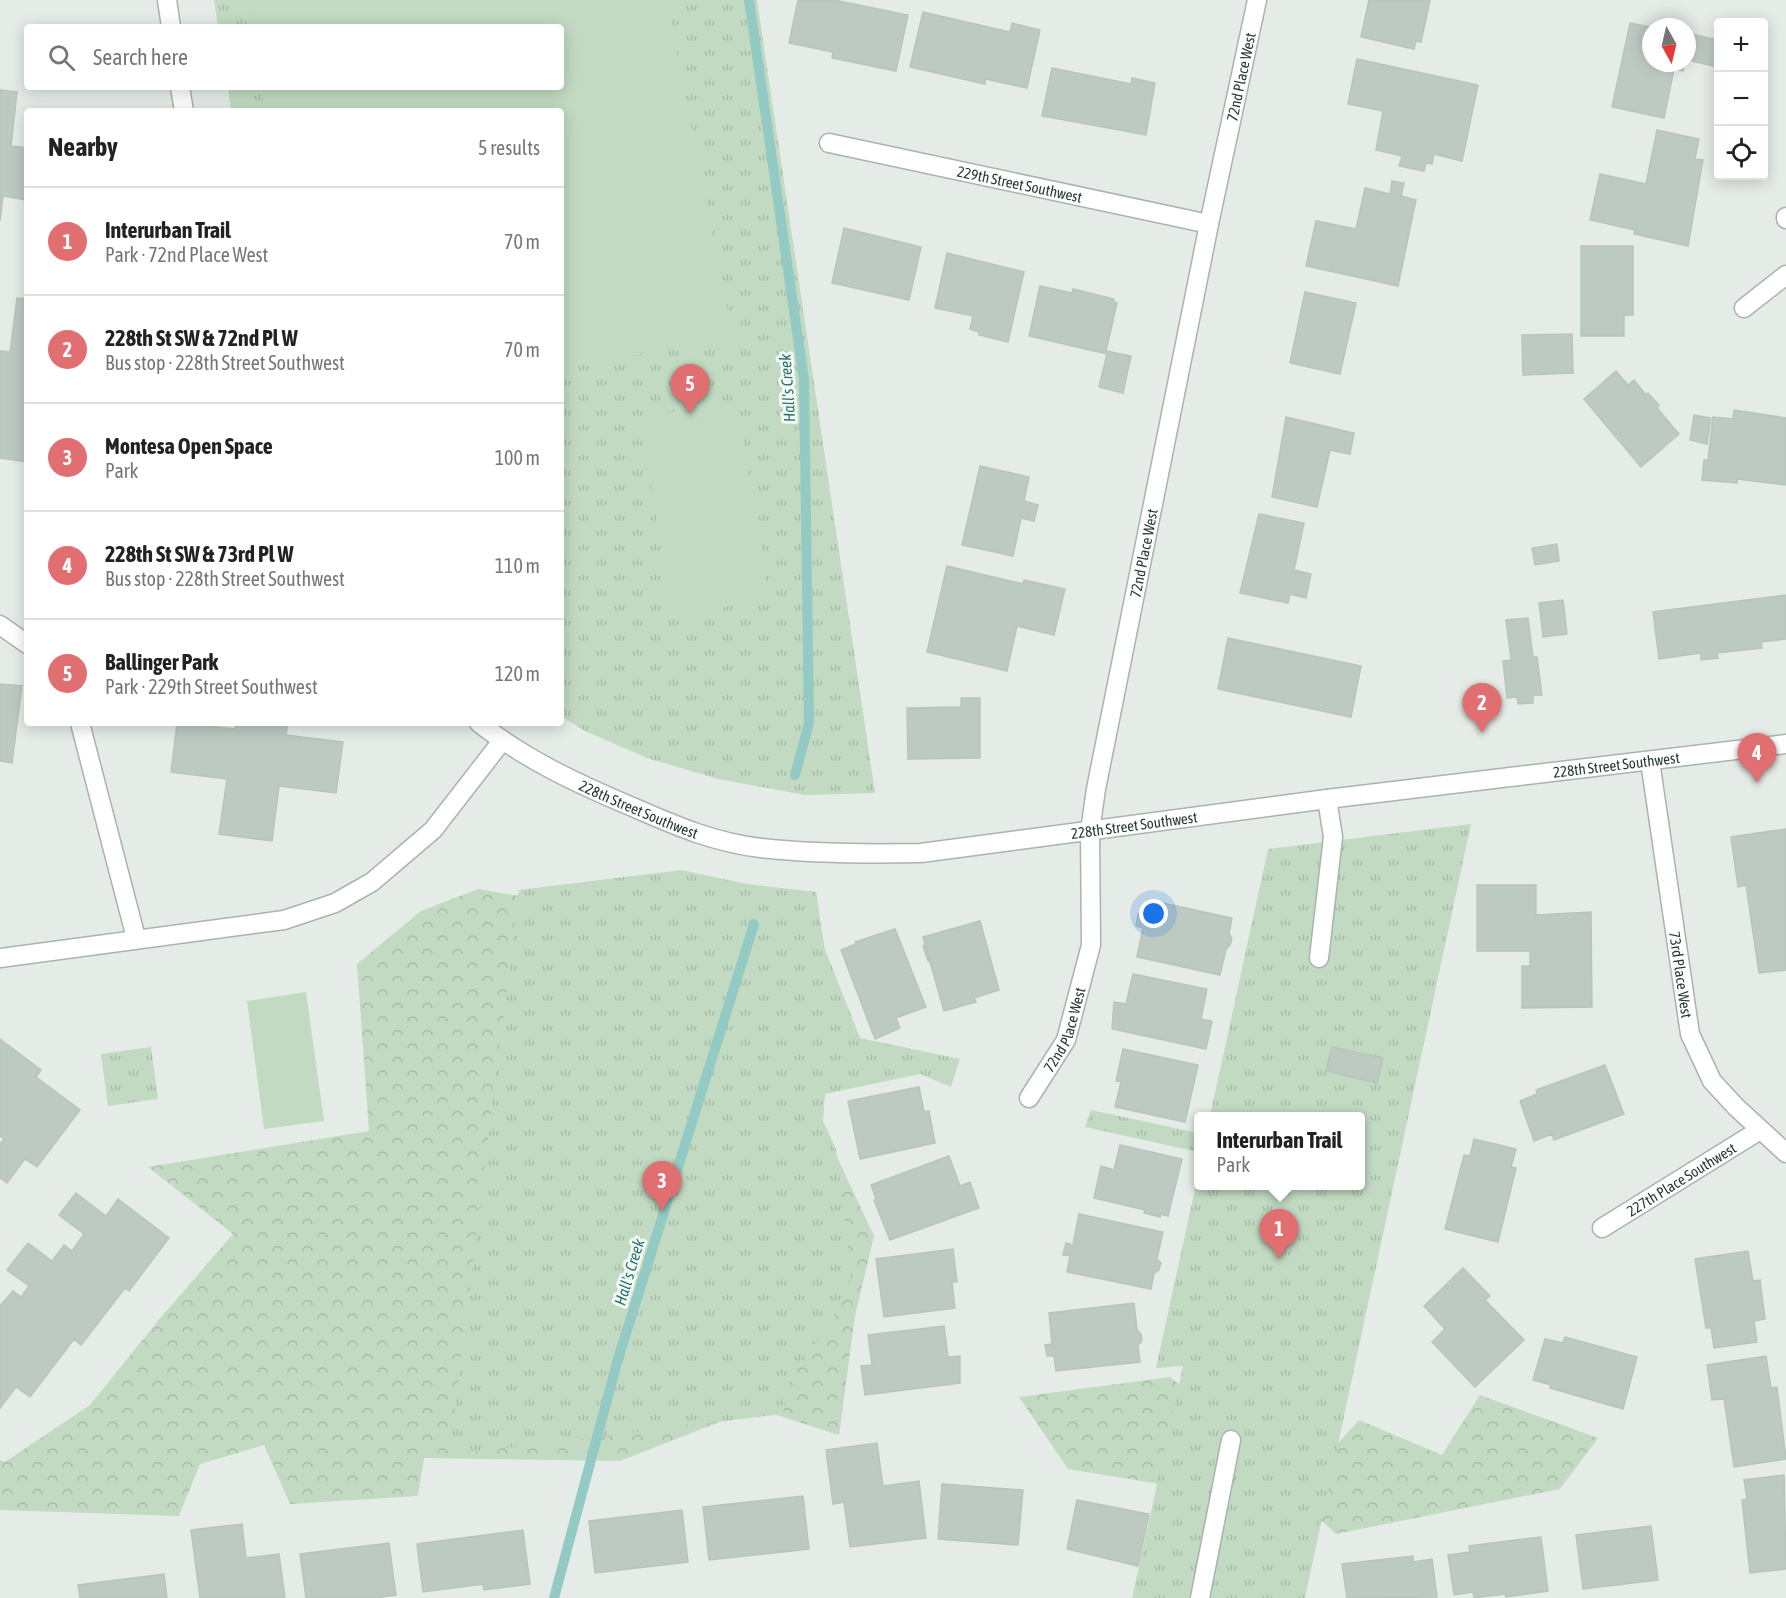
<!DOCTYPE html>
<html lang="en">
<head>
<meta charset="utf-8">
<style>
	body { margin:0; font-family:"Asap Condensed",sans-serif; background:#f6f6f6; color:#222 }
	.controls { position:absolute; right:18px; top:18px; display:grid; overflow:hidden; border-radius:6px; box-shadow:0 3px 15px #0003 }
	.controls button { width:54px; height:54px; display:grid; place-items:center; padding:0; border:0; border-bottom:2px solid #e0e0e0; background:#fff; color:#222; font:30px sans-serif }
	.compass { position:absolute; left:1642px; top:18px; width:54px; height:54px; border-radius:50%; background:#fff; box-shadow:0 3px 15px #0003; rotate:172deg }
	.you { position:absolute; left:1154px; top:914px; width:21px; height:21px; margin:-15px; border:4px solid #fff; border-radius:50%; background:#1a73e8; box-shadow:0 0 0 9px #1a73e833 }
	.badge { display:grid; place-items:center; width:39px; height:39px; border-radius:50%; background:#e16e70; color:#fff; font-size:20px; font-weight:700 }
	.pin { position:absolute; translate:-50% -50px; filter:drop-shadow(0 2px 3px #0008) }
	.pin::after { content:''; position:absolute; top:32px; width:21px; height:18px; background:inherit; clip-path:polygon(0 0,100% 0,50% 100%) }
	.popup { position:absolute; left:1194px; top:1112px; width:171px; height:78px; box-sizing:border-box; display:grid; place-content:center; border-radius:6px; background:#fff; filter:drop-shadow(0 2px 4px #0005); font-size:20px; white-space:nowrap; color:#767676 }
	.popup b { font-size:22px; color:#222 }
	.popup::after { content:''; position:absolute; left:50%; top:100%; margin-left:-12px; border:12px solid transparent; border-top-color:#fff }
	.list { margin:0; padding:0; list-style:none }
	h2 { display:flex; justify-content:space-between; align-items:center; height:78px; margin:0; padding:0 24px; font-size:26px }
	h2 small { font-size:20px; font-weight:400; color:#767676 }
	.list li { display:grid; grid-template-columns:39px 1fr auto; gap:18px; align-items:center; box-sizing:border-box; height:108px; padding:0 24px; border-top:2px solid #e0e0e0 }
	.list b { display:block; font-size:22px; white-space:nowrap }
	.list p { margin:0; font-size:20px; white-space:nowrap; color:#767676 }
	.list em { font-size:20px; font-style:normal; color:#767676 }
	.icon { flex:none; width:33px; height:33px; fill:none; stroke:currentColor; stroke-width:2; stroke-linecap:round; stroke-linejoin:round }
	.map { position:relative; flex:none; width:1786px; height:1598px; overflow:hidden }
	.search { position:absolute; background:#fff; box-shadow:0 3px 15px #0003; left:24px; top:24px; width:540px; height:66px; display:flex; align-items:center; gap:15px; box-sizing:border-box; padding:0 21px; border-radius:6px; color:#767676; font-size:22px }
	.panel { position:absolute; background:#fff; box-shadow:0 3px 15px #0003; left:24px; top:108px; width:540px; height:618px; border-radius:6px }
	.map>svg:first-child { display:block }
	.forest { fill:url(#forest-crowns) }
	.park { fill:url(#park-tufts) }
	.pitch { fill:#c1dac1 }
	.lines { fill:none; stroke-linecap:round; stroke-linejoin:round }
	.stream { stroke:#94cac4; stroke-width:10 }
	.building { fill:#bdcac2; stroke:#b8c5bc; stroke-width:1.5 }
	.minor-casing { stroke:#a8b4ac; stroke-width:21 }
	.minor { stroke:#fff; stroke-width:18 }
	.labels { text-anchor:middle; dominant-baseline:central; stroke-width:6; stroke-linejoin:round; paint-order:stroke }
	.street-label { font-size:15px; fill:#263c30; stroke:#f5f9f6 }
	.water-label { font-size:16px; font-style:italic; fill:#27716a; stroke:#f5f9f6 }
</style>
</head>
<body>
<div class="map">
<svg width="1786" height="1598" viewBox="0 0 1786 1598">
	<defs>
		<pattern id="forest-crowns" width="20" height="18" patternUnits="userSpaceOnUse" patternTransform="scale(1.5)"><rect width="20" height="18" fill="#c1dac1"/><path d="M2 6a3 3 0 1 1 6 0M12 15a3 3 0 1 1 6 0" fill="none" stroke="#a6bca6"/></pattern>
		<pattern id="park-tufts" width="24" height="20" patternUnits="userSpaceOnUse" patternTransform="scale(1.5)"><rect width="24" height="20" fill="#c1dac1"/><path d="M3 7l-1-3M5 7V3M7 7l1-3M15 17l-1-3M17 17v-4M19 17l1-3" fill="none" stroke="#a6bca6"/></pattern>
	</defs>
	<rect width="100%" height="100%" fill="#e5ece7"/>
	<path class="forest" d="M676 881 816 892 843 1069 807 1093 874 1236 855 1316 839 1435 755 1408 620 1461 424 1458 418 1496 290 1504 264 1445 200 1464 179 1516 0 1510V1460L5 1462 90 1405 157 1322 233 1234 148 1167 369 1131 357 964 421 911 478 889 531 898Z
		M1170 1377 1244 1435 1232 1496 1068 1469 1019 1397Z
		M1480 1395 1598 1438 1560 1489 1336 1534 1292 1494 1359 1420 1442 1455Z"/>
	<path class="park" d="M214 0H757L875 793 805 795 718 779 647 758 585 731 561 716V111H231L228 87H561V27H218Z
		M1471 824 1305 1598H1132L1183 1366 1156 1368 1198 1175V1186H1360V1116H1210L1268 849Z
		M681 870 747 884 816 892 820 937 860 1038 960 1059 951 1087 920 1074 825 1094 823 1121 836 1149 851 1272 846 1295 837 1312 790 1378 783 1414 449 1455 519 890Z
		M151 1047 158 1099 108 1106 101 1054Z
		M1091 1110 1198 1133V1152L1085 1127Z"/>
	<path class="pitch" d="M247 0H666L734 341 561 366V111H265L261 87H561V27H252Z
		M737 402 769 600 672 616 640 417Z
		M306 992 324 1121 264 1129 247 1001Z"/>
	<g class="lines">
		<path class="stream" d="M749 0 804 380 809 723 795 775
			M554 1598 618 1359 754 924"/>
	</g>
	<path class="building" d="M798 0H834L908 15 896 71 832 58 833 52 789 43Z
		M1369 0H1430L1421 42 1416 41 1414 49 1361 37Z
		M923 12 1010 32 1012 23 1040 30 1027 88 985 79V84L910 67Z
		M1630 23 1651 27V63H1685L1683 71 1674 69 1664 118 1612 107Z
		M1687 33 1718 40V67L1687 60Z
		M1357 59 1478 85 1462 161 1434 154 1432 164 1426 163 1424 171 1399 166 1402 156 1376 150 1383 111 1348 104Z
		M1052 68 1131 84 1132 78 1155 83 1146 135 1042 116Z
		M0 90 17 92 11 146 27 148V200L3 196 0 221Z
		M1657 130 1699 139 1695 159 1703 160 1688 246 1634 234 1635 230 1590 220 1600 174 1646 184Z
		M1392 181 1404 183 1401 196 1416 200 1398 286 1306 266 1316 221 1356 229 1365 188 1390 194Z
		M844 228 921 247 909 300 832 283Z
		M1581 246H1633V315H1624V336H1581Z
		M947 253 1024 272 1008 342 979 335V332L970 329 973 316 935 308Z
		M1040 286 1072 293 1073 289 1114 299V302L1117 303 1106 351 1131 356 1123 393 1099 387 1107 354 1029 336Z
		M1305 292 1356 303 1340 374 1290 363Z
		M17 298 27 299V462L0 458V351L10 352Z
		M1572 334 1573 373 1523 375 1522 335Z
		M1616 371 1628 385 1634 380 1646 395 1648 393 1659 405 1657 408 1679 434 1641 467 1584 399Z
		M1734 410 1786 418V485L1737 479V483L1702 480 1704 460H1708L1713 417 1733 419Z
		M1694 415 1711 418 1707 444 1690 440Z
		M1286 417 1354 433 1350 454 1330 450 1317 507 1272 497Z
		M980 466 1029 477 1024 501 1038 505 1034 521 1021 518 1013 556 962 545Z
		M1259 514 1304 523 1294 570 1311 574 1306 598 1290 594 1288 603 1240 593Z
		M1557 544 1559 561 1535 565 1532 548Z
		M947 566 1023 584 1024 580 1065 589 1054 635 1017 626 1007 671 927 652Z
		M1786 595V639L1761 642 1762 648 1717 653 1718 658 1701 660V653L1659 659 1653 612Z
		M1563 600 1567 634 1543 637 1539 603Z
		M1528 618 1533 657H1537L1542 695H1533V703L1518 704 1517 697 1507 698 1503 661 1511 660 1506 620Z
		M1228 638 1361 666 1351 717 1218 689Z
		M0 684 22 686 12 763 0 761Z
		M961 698H980V758L908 759 907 708 961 707Z
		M177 723 235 729 236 723H288L286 735 343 742 336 793 279 786 272 841 219 834 227 779 171 772Z
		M1786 829V970L1759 973 1746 885 1738 887 1731 837Z
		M1477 885H1536V915L1591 912 1592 1007 1522 1008V966H1530V951H1477Z
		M1149 900 1232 918 1229 933 1232 939 1230 945 1226 949 1220 975 1137 957 1143 928 1136 926 1138 914 1145 916Z
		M980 921 999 990 974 998 976 1002 944 1011 923 937Z
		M895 929 926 1007 896 1018 900 1028 875 1039 841 950 856 944 855 942Z
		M925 945 930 961H928L923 946Z
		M1133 974 1207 989 1201 1019 1212 1021 1206 1049 1112 1029 1114 1002 1126 1004Z
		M0 1039 41 1070 36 1077 80 1110 37 1167 25 1159 7 1183 0 1178V1144L4 1139 0 1136Z
		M1332 1047 1383 1058 1377 1083 1326 1071Z
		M1123 1049 1198 1065 1185 1122 1115 1107 1121 1082 1116 1081Z
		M1605 1065 1624 1114 1554 1140 1552 1134 1534 1141 1520 1101 1537 1094 1536 1090Z
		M919 1087 924 1112 929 1111 935 1143 860 1159 848 1101Z
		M1474 1139 1516 1149 1511 1167 1516 1168 1498 1242 1445 1229 1464 1155 1470 1156Z
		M1120 1145 1182 1159 1168 1216 1161 1214 1160 1217 1144 1213 1145 1210 1094 1198 1101 1166 1114 1170Z
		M949 1156 960 1186 970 1182 979 1208 890 1240 874 1200 876 1199 871 1185Z
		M76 1193 106 1216 118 1199 169 1238 129 1291 125 1288 81 1345 74 1339 30 1397 16 1387 0 1408V1306L13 1291 21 1297 29 1286 7 1270 28 1243 52 1261 64 1245 72 1251 84 1234 59 1215Z
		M1079 1214 1163 1232 1157 1259 1161 1263 1159 1270 1154 1273 1151 1289 1067 1272 1070 1256 1063 1255 1066 1243 1073 1245Z
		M953 1249 957 1282H952L955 1308 884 1317 876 1259Z
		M1748 1251 1753 1281 1760 1280 1765 1319 1754 1321 1757 1342 1714 1348 1711 1328H1706L1695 1259Z
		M1463 1268 1490 1296 1485 1300 1524 1340 1475 1387 1432 1342 1445 1329 1424 1306Z
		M1134 1303 1137 1330 1141 1334 1142 1341 1138 1345 1140 1362 1056 1371 1054 1356H1047L1045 1345 1052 1344 1049 1313Z
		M944 1326 948 1357 960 1356V1383L865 1395 861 1366 872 1365 868 1335Z
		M1565 1337 1637 1357 1623 1409 1550 1388 1551 1385 1533 1380 1545 1339 1563 1343Z
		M1766 1356 1771 1388 1777 1387 1786 1459 1734 1467 1724 1399 1712 1400 1707 1365Z
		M877 1443 883 1486 919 1481 926 1538 850 1547 844 1502 833 1504 826 1450Z
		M1784 1475 1786 1569 1750 1573 1742 1500 1747 1499 1744 1480Z
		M942 1484 1023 1490 1018 1545 938 1539Z
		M803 1496 809 1549 709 1560 703 1507Z
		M1077 1500 1149 1514 1138 1566 1067 1549Z
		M682 1510 688 1562 595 1573 589 1521Z
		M242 1524 246 1558 279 1554 285 1598H200L191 1530Z
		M1651 1526 1658 1580 1583 1589 1576 1535Z
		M523 1530 530 1584 484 1590 483 1584 423 1592 417 1544Z
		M1541 1537 1548 1591 1506 1597 1505 1594 1474 1598 1473 1592 1454 1595 1448 1555 1470 1552 1469 1546Z
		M389 1543 396 1595 375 1598H306L300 1554Z
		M1413 1556V1562L1432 1559 1437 1597 1347 1598 1342 1564Z
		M164 1574 167 1598H80L78 1585Z"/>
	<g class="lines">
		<g class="minor-casing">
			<g id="minor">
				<path d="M167 0 171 27"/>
				<path d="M180 87 184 111"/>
				<path id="s1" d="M829 143 1209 224"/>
				<path d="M1786 217V219"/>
				<path d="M1744 308 1786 275"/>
				<path d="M0 625 27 644"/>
				<path d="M80 723 136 938"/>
				<path id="s2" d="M479 723C526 760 580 785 635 808 676 826 716 843 761 848 814 854 868 854 921 853L1327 799 1786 744"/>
				<path id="s3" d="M1650 761 1690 1034 1712 1081 1736 1107 1786 1153"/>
				<path d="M0 958 284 920 335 903 372 882 433 830 502 741"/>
				<path d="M1319 958 1333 837 1327 799"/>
				<path id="s4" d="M1029 1098 1066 1040 1091 945 1090 831 1096 789 1209 224 1257 0"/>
				<path id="s5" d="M1602 1228 1760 1130"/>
				<path d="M1200 1598 1231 1440"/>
			</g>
		</g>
		<use href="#minor" class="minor"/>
	</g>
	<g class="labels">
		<g class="street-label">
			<text stroke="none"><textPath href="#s4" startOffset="1050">72nd Place West</textPath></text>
			<text stroke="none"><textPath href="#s1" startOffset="195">229th Street Southwest</textPath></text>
			<text stroke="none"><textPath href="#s4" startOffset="564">72nd Place West</textPath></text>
			<text stroke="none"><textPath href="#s2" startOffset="1172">228th Street Southwest</textPath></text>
			<text stroke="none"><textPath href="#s2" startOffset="182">228th Street Southwest</textPath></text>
			<text stroke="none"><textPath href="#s2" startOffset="686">228th Street Southwest</textPath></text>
			<text stroke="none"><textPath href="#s3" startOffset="216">73rd Place West</textPath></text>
			<text stroke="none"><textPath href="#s4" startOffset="78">72nd Place West</textPath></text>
			<text stroke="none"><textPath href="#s5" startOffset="93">227th Place Southwest</textPath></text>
		</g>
		<g class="water-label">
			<text transform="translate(787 388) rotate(-94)">Hall's Creek</text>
			<text transform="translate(629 1272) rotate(-73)">Hall's Creek</text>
		</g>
	</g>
</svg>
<div class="controls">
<button>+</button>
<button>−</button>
<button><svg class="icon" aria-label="locate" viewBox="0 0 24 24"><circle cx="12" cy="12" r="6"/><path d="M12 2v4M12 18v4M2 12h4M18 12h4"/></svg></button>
</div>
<svg class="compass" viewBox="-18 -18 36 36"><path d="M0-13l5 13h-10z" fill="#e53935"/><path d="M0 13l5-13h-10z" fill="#767676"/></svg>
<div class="you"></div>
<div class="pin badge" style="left:1279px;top:1259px">1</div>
<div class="popup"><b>Interurban Trail</b>Park</div>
<div class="pin badge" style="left:1482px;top:733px">2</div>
<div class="pin badge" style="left:662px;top:1211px">3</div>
<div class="pin badge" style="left:1757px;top:783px">4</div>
<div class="pin badge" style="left:690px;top:414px">5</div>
<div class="search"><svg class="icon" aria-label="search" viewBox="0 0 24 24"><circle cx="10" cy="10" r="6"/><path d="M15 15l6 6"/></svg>Search here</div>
<section class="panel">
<h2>Nearby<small>5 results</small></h2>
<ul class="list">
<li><span class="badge">1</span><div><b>Interurban Trail</b><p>Park · 72nd Place West</p></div><em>70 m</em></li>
<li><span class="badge">2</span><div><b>228th St SW &amp; 72nd Pl W</b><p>Bus stop · 228th Street Southwest</p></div><em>70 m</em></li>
<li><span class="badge">3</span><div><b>Montesa Open Space</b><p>Park</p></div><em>100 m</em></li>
<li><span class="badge">4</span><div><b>228th St SW &amp; 73rd Pl W</b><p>Bus stop · 228th Street Southwest</p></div><em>110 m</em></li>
<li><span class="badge">5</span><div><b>Ballinger Park</b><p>Park · 229th Street Southwest</p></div><em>120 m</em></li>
</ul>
</section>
</div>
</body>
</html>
